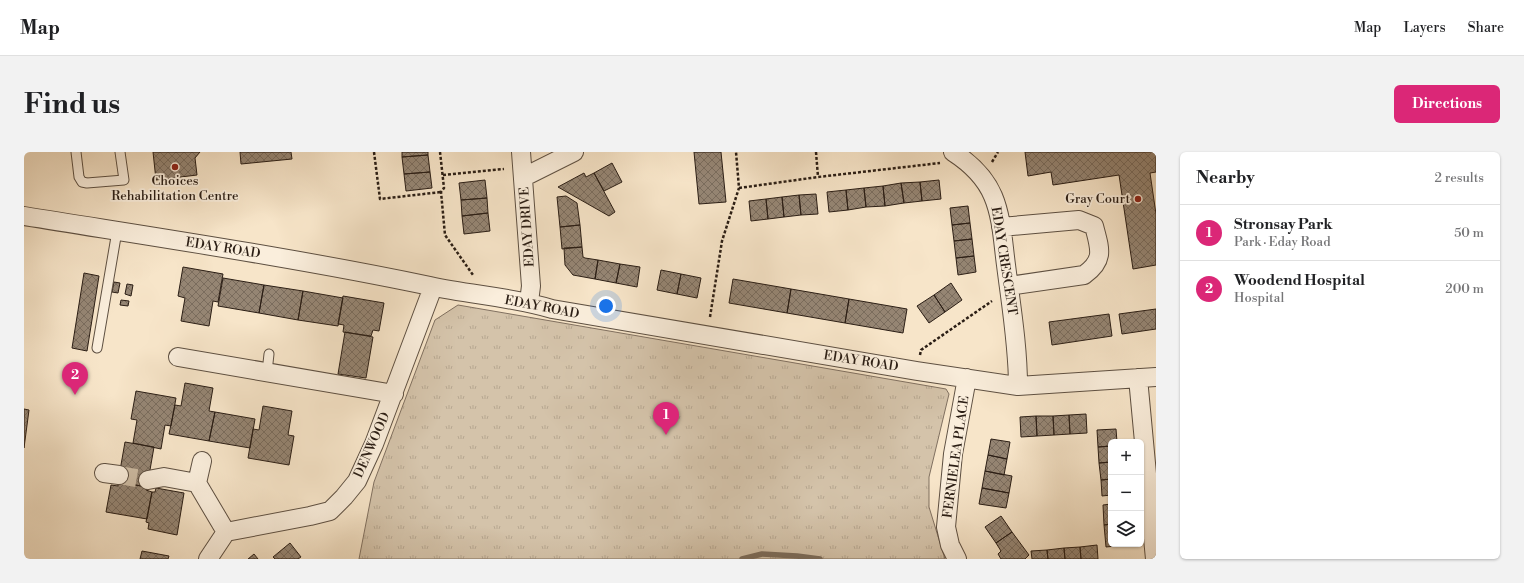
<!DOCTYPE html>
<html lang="en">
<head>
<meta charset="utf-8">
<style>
	body { margin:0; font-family:"Libre Bodoni",serif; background:#f2f2f2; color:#202124 }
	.controls { position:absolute; right:12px; bottom:12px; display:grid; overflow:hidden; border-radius:6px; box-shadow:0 1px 3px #0004 }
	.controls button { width:36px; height:36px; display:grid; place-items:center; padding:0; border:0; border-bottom:1px solid #e0e0e0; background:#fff; color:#202124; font:20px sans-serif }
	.you { position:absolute; left:582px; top:154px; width:14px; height:14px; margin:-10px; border:3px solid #fff; border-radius:50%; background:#1a73e8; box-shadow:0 0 0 6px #1a73e833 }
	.badge { display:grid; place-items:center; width:26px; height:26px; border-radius:50%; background:#db2777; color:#fff; font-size:13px; font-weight:700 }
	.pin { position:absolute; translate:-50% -33px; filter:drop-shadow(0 1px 2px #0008) }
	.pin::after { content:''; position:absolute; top:21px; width:14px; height:12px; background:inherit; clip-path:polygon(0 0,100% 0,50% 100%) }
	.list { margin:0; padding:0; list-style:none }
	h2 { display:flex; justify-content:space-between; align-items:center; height:52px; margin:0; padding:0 16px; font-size:17px }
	h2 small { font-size:13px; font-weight:400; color:#757577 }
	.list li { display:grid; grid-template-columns:26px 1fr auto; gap:12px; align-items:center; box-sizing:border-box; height:56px; padding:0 16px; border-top:1px solid #e0e0e0 }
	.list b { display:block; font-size:15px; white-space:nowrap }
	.list p { margin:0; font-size:13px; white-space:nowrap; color:#757577 }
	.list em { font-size:13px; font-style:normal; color:#757577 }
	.icon { flex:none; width:22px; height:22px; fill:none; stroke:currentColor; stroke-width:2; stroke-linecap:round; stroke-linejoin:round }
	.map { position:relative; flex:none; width:1132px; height:407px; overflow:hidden; border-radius:6px }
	header { display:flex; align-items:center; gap:24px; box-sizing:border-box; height:56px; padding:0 20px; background:#fff; border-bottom:1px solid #e0e0e0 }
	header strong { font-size:19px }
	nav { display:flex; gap:22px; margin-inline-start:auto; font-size:14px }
	.intro { display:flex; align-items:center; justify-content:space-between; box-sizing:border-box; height:96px; padding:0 24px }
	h1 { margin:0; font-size:28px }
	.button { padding:10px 18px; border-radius:6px; background:#db2777; color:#fff; font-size:14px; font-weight:700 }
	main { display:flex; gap:24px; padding:0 24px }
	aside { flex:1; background:#fff; border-radius:6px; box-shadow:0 1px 3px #0004 }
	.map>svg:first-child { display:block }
	.park { fill:url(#park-tufts); stroke:#807060 }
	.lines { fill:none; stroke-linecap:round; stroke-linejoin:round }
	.stream { stroke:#7c6d5c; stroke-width:5.5 }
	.building { fill:url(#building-cross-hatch); stroke:#2b1e15 }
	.street-tunnel { stroke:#cebda5; stroke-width:18; stroke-dasharray:18 9; stroke-linecap:butt }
	.lane-casing { stroke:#5e5042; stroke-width:11 }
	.street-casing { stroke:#5e5042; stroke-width:20 }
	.path { stroke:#2b1e15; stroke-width:2.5; stroke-dasharray:3 2; stroke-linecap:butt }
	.lane { stroke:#faeedc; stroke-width:9 }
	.street { stroke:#faeedc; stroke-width:18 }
	.poi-dot { fill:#8f2418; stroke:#faeedc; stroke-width:1.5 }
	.labels { text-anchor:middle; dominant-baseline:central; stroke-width:3.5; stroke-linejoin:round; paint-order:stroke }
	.poi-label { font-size:13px; fill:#2b1e15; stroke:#faeedc }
	.street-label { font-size:13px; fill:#2b1e15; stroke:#faeedc }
</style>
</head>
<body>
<header>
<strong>Map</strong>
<nav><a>Map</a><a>Layers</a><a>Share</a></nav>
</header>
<div class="intro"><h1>Find us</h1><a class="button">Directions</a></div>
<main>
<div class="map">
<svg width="1132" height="407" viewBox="0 0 1132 407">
	<defs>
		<pattern id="park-tufts" width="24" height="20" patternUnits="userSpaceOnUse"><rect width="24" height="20" fill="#d4c3aa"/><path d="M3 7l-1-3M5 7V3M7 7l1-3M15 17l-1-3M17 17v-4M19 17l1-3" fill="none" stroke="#b6a791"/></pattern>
		<pattern id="building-cross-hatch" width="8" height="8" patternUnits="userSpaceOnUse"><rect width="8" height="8" fill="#958573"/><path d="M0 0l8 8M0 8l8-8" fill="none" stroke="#7a6c5d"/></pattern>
	</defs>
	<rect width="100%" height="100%" fill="#f7e5c9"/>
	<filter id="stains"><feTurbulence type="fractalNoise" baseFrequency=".005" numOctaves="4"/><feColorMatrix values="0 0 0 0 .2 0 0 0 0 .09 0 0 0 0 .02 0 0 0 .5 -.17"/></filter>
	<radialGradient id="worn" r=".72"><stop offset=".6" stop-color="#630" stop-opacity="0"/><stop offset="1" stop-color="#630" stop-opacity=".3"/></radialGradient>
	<path class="park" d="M434 153 922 237 925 242 905 325V355L921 407H335L350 330 411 168Z"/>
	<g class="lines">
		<path class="stream" d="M718 407 738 402 773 404 796 407"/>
	</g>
	<path class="building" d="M129 0H176L171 6 173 23 132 28Z
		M216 0H267L268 7 217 12Z
		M378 0H404V3L378 5Z
		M670 0H697L702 50 675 52Z
		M1001 0H1132V20L1126 21 1132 62V113L1109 117 1095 23 1029 33 1027 20 1004 24Z
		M404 3 406 20 380 22 378 5Z
		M588 11 598 30 580 39 570 21Z
		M406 20 408 36 382 39 380 22Z
		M560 21 562 25 570 21 591 60 585 64 534 35Z
		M461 28 463 46 437 48 435 31Z
		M915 28 917 47 898 49 896 30Z
		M896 30 898 49 880 51 877 31Z
		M877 31 880 51 861 54 859 34Z
		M859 34 861 54 842 55 840 36Z
		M840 36 842 55 824 58 822 38Z
		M822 38 824 58 805 60 803 40Z
		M792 42 794 62 777 63 775 43Z
		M775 43 777 63 760 65 758 45Z
		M542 44 553 51 556 73 536 75 533 45Z
		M758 45 760 65 744 67 742 47Z
		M463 46 464 61 438 64 437 48Z
		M742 47 744 67 727 69 725 49Z
		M944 54 946 71 928 73 926 56Z
		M464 61 466 79 440 82 438 64Z
		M946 71 948 87 930 89 928 73Z
		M556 73 558 95 538 97 536 75Z
		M948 87 950 104 932 106 930 89Z
		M558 95 559 105 561 106 574 108 571 127 549 123 541 113 540 96Z
		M950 104 952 120 934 123 932 106Z
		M574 108 596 112 592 131 571 127Z
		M596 112 616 115 613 135 592 131Z
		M159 115 199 122 194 150 189 149 185 174 157 169 161 146 154 144Z
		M637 118 657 122 653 142 633 138Z
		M60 121 75 124 63 199 48 196Z
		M657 122 677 126 673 146 653 142Z
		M199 126 240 133 235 161 194 154Z
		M709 127 767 137 763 161 705 151Z
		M90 130 96 131 94 141 88 140Z
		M927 131 938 148 921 160 910 143Z
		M103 132 109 133 107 144 101 142Z
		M240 133 279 139 274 168 235 161Z
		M767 137 825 147 821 171 763 161Z
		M279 139 319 146 314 174 274 168Z
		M910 143 921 160 905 171 893 154Z
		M319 144 360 151 355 179 349 178 347 184 319 180 320 173 314 172Z
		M825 147 883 157 879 181 821 171Z
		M97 148 105 149 104 154 96 153Z
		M1132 157V177L1098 182 1095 162Z
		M1085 162 1088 184 1028 193 1025 170Z
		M321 180 349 185 342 226 314 222Z
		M161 231 189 236 185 259 191 260 185 289 145 282 151 253 157 254Z
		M112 239 152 246 147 274 141 273 137 297 109 291 113 268 107 267Z
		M239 254 268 259 264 283 270 284 265 313 224 306 229 277 235 278Z
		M0 257 5 258 0 296Z
		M191 260 231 267 226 296 185 289Z
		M1062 262 1063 281 1046 282 1045 263Z
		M1045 263 1046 282 1030 283 1029 264Z
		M1012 264 1013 284 997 285 996 265Z
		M1012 264H1029L1030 283 1013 284Z
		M1092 277 1093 290H1087V294L1074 295 1073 278Z
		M967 287 986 290 983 307 964 303Z
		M101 290 130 295 123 335 94 330Z
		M1087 294V310L1075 311 1074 295Z
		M964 303 983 307 980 323 961 319Z
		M1087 310V327L1077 328 1075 311Z
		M961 319 988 324 985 341 958 336Z
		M1087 327V343L1078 344 1077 328Z
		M94 330 123 335 122 338 128 340 123 367 82 360 87 333 94 334Z
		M132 336 160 341 153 383 124 377 125 371 122 370 128 340H131Z
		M958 336 985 341 982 356 955 352Z
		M1087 352V372L1080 373 1079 353Z
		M977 364 988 380 972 391 961 375Z
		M1087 372V392L1101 393 1082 395 1080 373Z
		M988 380 1005 403 1001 407H977L974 402 977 399 972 391Z
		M266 391 277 405 274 407H251L249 405Z
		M1073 393 1074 407H1057L1056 395Z
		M1056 395 1057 407H1041L1040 396Z
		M1040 396 1041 407H1024L1023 398Z
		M1023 398 1024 407H1008L1007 399Z
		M118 399 145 404 144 407H116Z
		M230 402 234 407H224Z"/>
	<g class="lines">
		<path class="street-tunnel" d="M95 323 124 328"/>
		<g class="lane-casing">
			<path id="lane" d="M52 0 55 25 58 30 63 31 100 28 96 0
				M73 196 93 79
				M243 220 245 202"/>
		</g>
		<g class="street-casing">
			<path id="street" d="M497 0 507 134 505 150
				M929 0C946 11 961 25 969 44 978 65 979 91 982 113 987 153 994 194 994 234
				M500 25 550 0
				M0 64C136 86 272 106 406 134 447 143 489 145 528 157L893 219 994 234 1132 225
				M977 75 1055 68 1070 74C1076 97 1081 108 1060 123L985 134
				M154 205 370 242
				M1114 226 1131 407
				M178 309 173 331 202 380
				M80 321 95 323
				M124 328 140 325 173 331
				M184 407 202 380 286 364 306 359 320 345 333 329 350 292 409 135
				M933 407 926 393 922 375 929 302 943 226"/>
		</g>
		<path class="path" d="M350 0 356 47 417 40
			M416 0 420 36 417 40 421 83 449 123
			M792 0 794 25
			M968 10 974 0
			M419 23 480 17
			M715 36 794 25 916 11
			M686 165 698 89 715 36 712 0
			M896 203 897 198 968 149"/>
		<use href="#lane" class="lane"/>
		<use href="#street" class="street"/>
	</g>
	<g class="poi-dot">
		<circle cx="151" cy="15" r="4"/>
		<circle cx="1114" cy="47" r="4"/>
	</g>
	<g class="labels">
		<g class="poi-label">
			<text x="151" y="29">Choices<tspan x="151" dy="15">Rehabilitation Centre</tspan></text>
			<text x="1106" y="47" text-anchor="end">Gray Court</text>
		</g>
		<g class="street-label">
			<text transform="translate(503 75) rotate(-94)">EDAY DRIVE</text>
			<text transform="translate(199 96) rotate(9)">EDAY ROAD</text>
			<text transform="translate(980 109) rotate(81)">EDAY CRESCENT</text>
			<text transform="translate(518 155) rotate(11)">EDAY ROAD</text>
			<text transform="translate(837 209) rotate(9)">EDAY ROAD</text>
			<text transform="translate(348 293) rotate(-66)">DENWOOD</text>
			<text transform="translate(932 305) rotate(-82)">FERNIELEA PLACE</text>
		</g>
	</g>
	<rect width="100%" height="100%" filter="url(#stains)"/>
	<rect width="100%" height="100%" fill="url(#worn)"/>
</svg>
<div class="controls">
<button>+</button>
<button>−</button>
<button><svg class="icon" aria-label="layers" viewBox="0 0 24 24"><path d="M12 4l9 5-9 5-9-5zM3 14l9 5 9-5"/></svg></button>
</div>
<div class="you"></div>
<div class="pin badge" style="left:642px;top:283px">1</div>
<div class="pin badge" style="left:51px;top:243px">2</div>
</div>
<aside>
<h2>Nearby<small>2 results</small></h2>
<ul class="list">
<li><span class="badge">1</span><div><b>Stronsay Park</b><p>Park · Eday Road</p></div><em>50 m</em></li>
<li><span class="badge">2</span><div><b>Woodend Hospital</b><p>Hospital</p></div><em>200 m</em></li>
</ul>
</aside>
</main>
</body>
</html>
